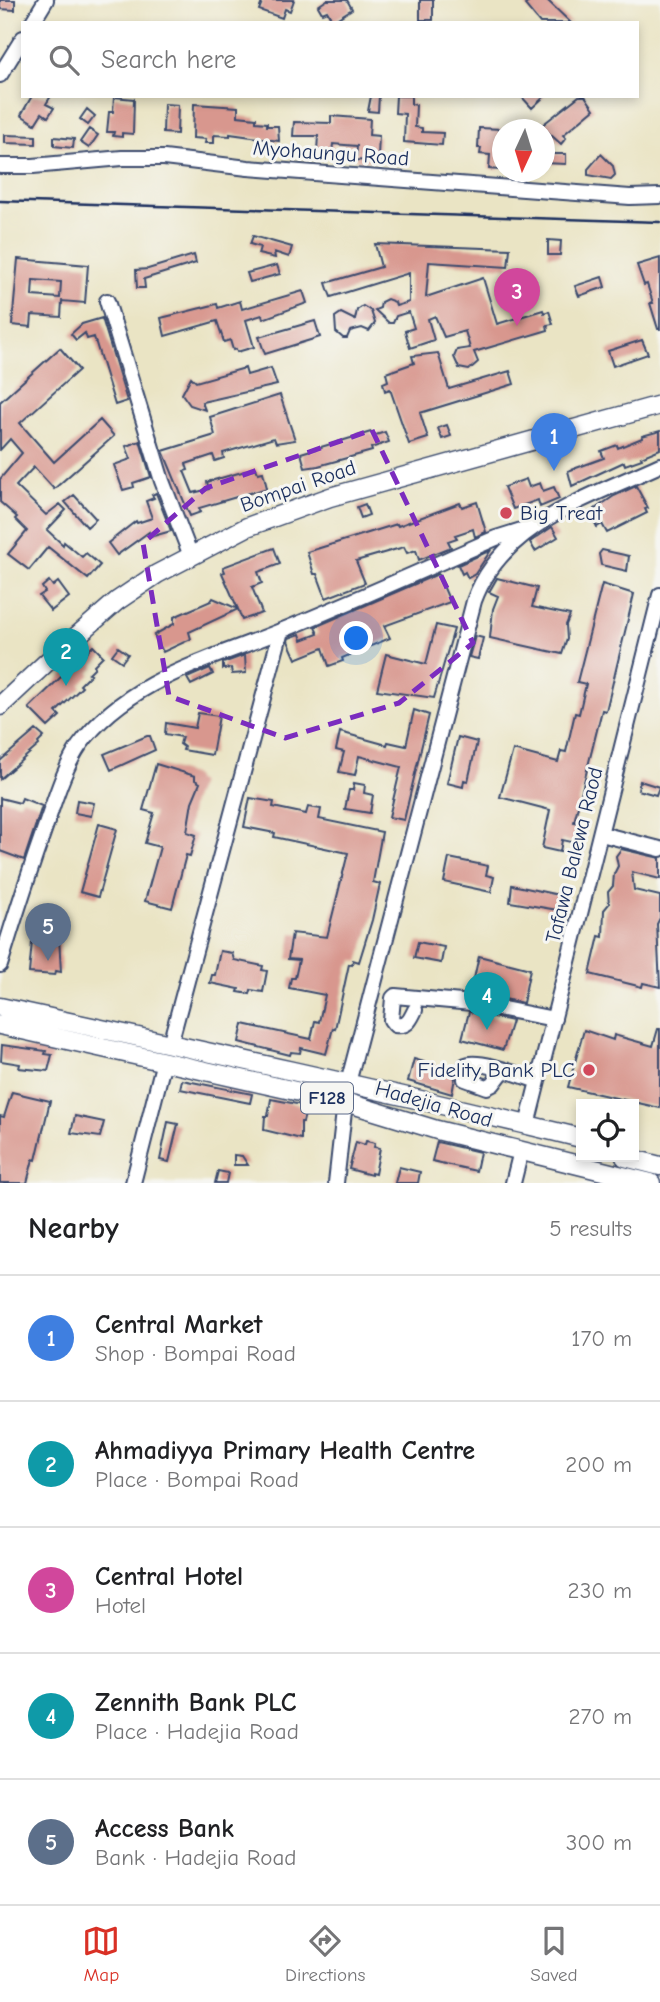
<!DOCTYPE html>
<html lang="en">
<head>
<meta charset="utf-8">
<style>
	body { margin:0; font-family:"Comic Neue",sans-serif; background:#f6f6f6; color:#202124 }
	.controls { position:absolute; right:21px; bottom:21px; display:grid; overflow:hidden; border-radius:0px; box-shadow:0 4px 10px #0003 }
	.controls button { width:63px; height:63px; display:grid; place-items:center; padding:0; border:0; border-bottom:2px solid #e0e0e0; background:#fff; color:#202124; font:35px sans-serif }
	.compass { position:absolute; left:492px; top:119px; width:63px; height:63px; border-radius:50%; background:#fff; box-shadow:0 4px 10px #0003; rotate:184deg }
	.you { position:absolute; left:357px; top:639px; width:24px; height:24px; margin:-18px; border:5px solid #fff; border-radius:50%; background:#1a73e8; box-shadow:0 0 0 10px #1a73e833 }
	.badge { display:grid; place-items:center; width:46px; height:46px; border-radius:50%; background:#d93025; color:#fff; font-size:23px; font-weight:700 }
	.pin { position:absolute; translate:-50% -58px; filter:drop-shadow(0 2px 4px #0008) }
	.pin::after { content:''; position:absolute; top:37px; width:24px; height:21px; background:inherit; clip-path:polygon(0 0,100% 0,50% 100%) }
	.list { margin:0; padding:0; list-style:none }
	h2 { display:flex; justify-content:space-between; align-items:center; height:91px; margin:0; padding:0 28px; font-size:30px }
	h2 small { font-size:23px; font-weight:400; color:#757577 }
	.list li { display:grid; grid-template-columns:46px 1fr auto; gap:21px; align-items:center; box-sizing:border-box; height:126px; padding:0 28px; border-top:2px solid #e0e0e0 }
	.list b { display:block; font-size:26px; white-space:nowrap }
	.list p { margin:0; font-size:23px; white-space:nowrap; color:#757577 }
	.list em { font-size:23px; font-style:normal; color:#757577 }
	.icon { flex:none; width:38px; height:38px; fill:none; stroke:currentColor; stroke-width:2; stroke-linecap:round; stroke-linejoin:round }
	.map { position:relative; flex:none; width:660px; height:1183px; overflow:hidden }
	.search { position:absolute; background:#fff; box-shadow:0 4px 10px #0003; left:21px; right:21px; top:21px; height:77px; display:flex; align-items:center; gap:18px; box-sizing:border-box; padding:0 24px; border-radius:0px; color:#757577; font-size:26px }
	.sheet { height:721px; background:#fff }
	nav { display:flex; justify-content:space-around; align-items:center; box-sizing:border-box; height:98px; border-top:2px solid #e0e0e0; background:#fff; font-size:19px; color:#757577 }
	nav a { display:grid; justify-items:center; gap:4px }
	nav .on { color:#d93025 }
	.map>svg:first-child { display:block }
	.building { fill:#d8978e; fill-rule:evenodd }
	.lines { fill:none; stroke-linecap:round; stroke-linejoin:round }
	.minor-casing { stroke:#3a4a6d; stroke-width:18 }
	.major-casing { stroke:#3a4a6d; stroke-width:21 }
	.minor { stroke:#fff; stroke-width:14 }
	.major { stroke:#fff; stroke-width:18 }
	.rail { stroke:#1b2f5e; stroke-width:2.5 }
	.marked { fill:none; stroke:#7b2cbf; stroke-width:5; stroke-dasharray:14 9; stroke-linejoin:round }
	.poi-dot { fill:#d1495b; stroke:#f6f6f2; stroke-width:2.5 }
	.labels { text-anchor:middle; dominant-baseline:central; stroke-width:6; stroke-linejoin:round; paint-order:stroke }
	.shield { fill:#f6f6f2; stroke:#5d6b8a; stroke-width:2 }
	.shield-label { font-size:19px; font-weight:bold; fill:#1b2f5e }
	.street-label { font-size:21px; fill:#1b2f5e; stroke:#f6f6f2 }
	.poi-label { font-size:21px; fill:#1b2f5e; stroke:#f6f6f2; text-anchor:start }
</style>
</head>
<body>
<div class="map">
<svg width="660" height="1183" viewBox="0 0 660 1183">
	<rect width="100%" height="100%" fill="#f6f6f2"/>
	<filter id="ink" filterUnits="userSpaceOnUse"><feTurbulence type="fractalNoise" baseFrequency=".0143" numOctaves="2"/><feDisplacementMap in="SourceGraphic" scale="14" xChannelSelector="R" yChannelSelector="G"/><feConvolveMatrix kernelMatrix="1 2 1 2 8 2 1 2 1" color-interpolation-filters="sRGB"/></filter>
	<filter id="wash" filterUnits="userSpaceOnUse"><feTurbulence type="fractalNoise" baseFrequency=".00686" numOctaves="4" result="noise"/><feDisplacementMap in="SourceGraphic" scale="28" xChannelSelector="R" yChannelSelector="G"/><feGaussianBlur stdDeviation="1.57" result="paint"/><feColorMatrix in="noise" values="0 0 0 0 0 0 0 0 0 0 0 0 0 0 0 0 0 1.4 0 .05"/><feComposite in="paint" operator="in"/></filter>
	<g filter="url(#wash)">
		<rect width="100%" height="100%" fill="#eae4c4"/>
		<g id="blocks">
			<path class="building" d="M0 0H15V10L0 9Z
				M263 0H294L290 11 285 9 282 18 259 10Z
				M327 0H347L352 9 333 21 327 11 322 13 318 6Z
				M420 0H433V20H420Z
				M531 0H547L571 23H540L525 5Z
				M32 96H51L46 104 54 108 48 117 42 113 35 124 21 115Z
				M371 96H379L378 112 368 111Z
				M396 96H411V104L416 105 415 127 422 128V132L443 133 442 145 404 142 405 114 395 113Z
				M521 96H545L532 108Z
				M579 96H585L594 109 563 135 566 138 561 144 541 126Z
				M114 97 134 99 133 134 122 133V137L113 136 114 132H107L109 112H113Z
				M164 104 178 105 177 134 163 133Z
				M194 104 238 107V116L256 118V122L267 123V126H278L279 141 230 134V136L214 135V143H205L206 139 193 138Z
				M87 109 95 116 88 125 80 119Z
				M331 116 370 119 369 135 379 136 378 156H370L369 161 356 160 357 146 333 144 332 152 317 151 318 136H293L294 122 331 123Z
				M479 128 502 129 499 170 489 169 490 155 480 154 481 148H478Z
				M89 129 98 135 89 148 80 142Z
				M5 135 36 136V144L5 143Z
				M54 137 74 139 73 148 54 146Z
				M544 154H566V164L544 163Z
				M601 154 613 166 615 175 611 179 588 175V169Z
				M253 236 292 247 289 257 274 252 275 258 258 254 260 247 250 244Z
				M548 240 561 241 560 255H548Z
				M375 244 510 249 508 267 429 262 426 297 483 278 497 324 543 310 544 313 549 311 553 324 547 325 548 330 474 352 478 362 469 370 459 368 454 357 457 350 470 348 465 331 444 337 435 316 428 319 434 340 410 348 405 331 414 328 409 312 396 316 393 323H389L375 310 380 308 381 302 387 299 395 302 396 306 409 302V273L331 297 329 292 326 283 381 267Z
				M194 255 196 263 144 279 145 288H137L136 270 148 269Z
				M660 258V329H658L650 303H653L647 284 644 285 637 265Z
				M18 259 88 265 85 303 62 301 61 317 32 315 31 327 12 325ZM33 280 61 282 60 298 32 296Z
				M277 265 280 274 250 282 247 273Z
				M602 277 605 287 579 296 575 286Z
				M303 291 307 303 263 319 262 315 246 320 254 347 237 352 236 349 233 350 230 340 224 342 217 321 165 336 161 318 217 304 218 308 240 301 242 309Z
				M363 306 371 311 375 323 369 331 362 328 350 331 347 338H343L336 332 335 317 341 313 355 320 357 310Z
				M102 318 127 401 115 405 94 337 87 339 85 333 76 340 71 334 82 324Z
				M315 321 320 337 265 354 259 337Z
				M642 340 648 354 613 366 608 351Z
				M60 348 79 370 20 423 54 462 100 420 114 436 54 489 34 467 16 486 46 515 60 504 66 510 47 530 63 545 64 542 82 557 86 553 100 565 88 579 48 547 29 570 8 554 27 531 15 519 17 517 0 502V479L22 453 10 439 0 450V402Z
				M438 353 449 389 510 371 514 384 420 413 428 438 409 444 390 389 385 391 383 383 388 381 386 373 414 363 412 356Z
				M245 368 247 375 271 368 277 385 202 402 205 410 190 405 182 394 191 377 196 382Z
				M280 395 295 440 276 443 274 438 223 453 224 458 215 461 213 455 186 464 188 470 184 471 193 493 209 489 207 482 256 468 258 473 263 472 267 488 199 508 201 512 190 516 163 451 215 435 210 417Z
				M447 425 451 436 442 439 438 428Z
				M660 431V449L641 457 642 459 625 465 624 462 572 486 568 471 604 458 601 451 617 445 618 448 642 438V436Z
				M371 432 373 436 385 432 389 442 371 448 372 451 318 466 305 468 301 453Z
				M140 441 151 477 133 483 134 487 123 490 114 465 131 459 126 446Z
				M526 479 529 487 540 483 543 491 554 487 559 499 540 507 538 500 513 509 504 487Z
				M636 486 648 508 645 509 647 513 607 533 602 524 597 527 591 515 596 512 595 509 614 496Z
				M156 493 171 531 150 537 149 532 117 555 108 543 136 521 137 523 152 518 146 501 154 498 152 495Z
				M74 495 96 519 87 527 65 502Z
				M477 502 486 532 475 537 473 529 455 535 457 538 448 541 451 547 419 560 416 550 407 553 404 547 356 561 365 583 326 598 317 574H314L307 552 397 524 398 526 460 503 462 507Z
				M365 504 369 515 361 518 357 507Z
				M552 527 558 537 535 551 530 542Z
				M274 548 280 564 258 572 262 583 252 587 262 613 242 620 238 609 189 632 191 639 163 652 154 635 174 624V617L211 601 213 598 238 609 222 573 225 572 223 567Z
				M491 550 475 574 468 578 465 572 462 574 458 565Z
				M602 550 629 556 627 571 601 565 599 554Z
				M438 574 450 602 384 626 390 638 342 658 343 661 329 666 323 648 296 659 288 641 289 638 300 634 302 640 318 634 315 627Z
				M497 578 537 588 532 607 570 615 566 625 567 639 562 654 490 638 493 609 498 596 489 592Z
				M49 581 53 586 58 582 69 597 51 611 39 596 45 592 42 587Z
				M602 584 634 594 606 711 602 710 574 822 580 823 576 843 562 840 560 852 542 848 550 810 500 797 513 750 558 762 561 751 566 752 575 713 579 714 586 684 577 682Z
				M436 625 454 629 434 698 377 690 386 654 426 664Z
				M475 636 483 638 478 659 469 657Z
				M93 646 103 656 94 665 95 667 89 673 91 674 80 685 82 687 56 712 60 716 48 727 29 708Z
				M118 647 128 654 122 662 112 655Z
				M245 655 246 673 232 674 231 668 223 669V663Z
				M210 668 213 674 191 685 187 678Z
				M414 710 429 715 404 820 389 817 401 767 359 756 355 775 339 772 344 752 336 750 340 732 387 745 388 742 406 746Z
				M198 713 219 716 212 755 183 750 184 747 180 744 182 737 165 734 166 723 195 728Z
				M36 730 44 737 38 743 39 745 0 779V761Z
				M147 736H150L155 750 111 770 104 754Z
				M458 737 477 742 468 781 464 780 463 787 447 783Z
				M156 764 195 776V780L200 783 192 802 187 832 196 835 190 856 186 855 172 908 145 901 160 847 145 843 154 813 143 810Z
				M640 781 659 787 656 795 638 790Z
				M354 783 365 785 364 793 373 795 370 813 345 809 349 790H353Z
				M0 798 20 803 22 798 42 806 24 860 0 851Z
				M250 798 274 802 273 807 306 814 308 807 321 809 319 819 382 832 373 882 380 884 372 920 359 962 353 960 352 965 349 964 335 1029 333 1028 326 1054 301 1048 300 1053 291 1052 290 1055 239 1042 243 1024 311 1039 315 1021 319 1022 325 995 289 988 291 978H295L299 960 288 959 292 933 327 937 348 853 274 837 275 833 244 827Z
				M77 800 94 803 91 816 75 813Z
				M99 824 117 829 98 897 80 892Z
				M621 849 660 858V879L632 872 634 890 660 896V918L657 924 660 987 643 983 642 987 590 974 599 936 603 937 604 910 609 904 608 892 613 886 614 874 618 866 616 856Z
				M449 858 488 866 486 875 494 877 491 892 444 882Z
				M512 885 559 895 558 910 510 902Z
				M44 936 59 937 61 972 56 971 55 975 29 973 32 942 44 943Z
				M418 942 444 947 441 963 414 958Z
				M220 951 232 953 234 960 263 966 262 970 267 971 263 992 251 990 250 994 238 992 239 989 210 983 212 975H215Z
				M479 956 530 969 523 1003 471 992Z
				M469 1012 512 1021 503 1050 462 1039Z
				M658 1029H660V1108L568 1087 584 1030 613 1040 614 1035 653 1046Z
				M2 1045 46 1051 45 1054 52 1055 48 1071 19 1068 20 1064 1 1061Z
				M414 1059 456 1072 452 1094 408 1081Z
				M182 1080 252 1094 250 1103 180 1089Z
				M12 1092 50 1101 36 1160 33 1159 27 1183H0V1116L4 1117Z
				M271 1099 307 1106 303 1122H301V1139L264 1130 265 1116H268Z
				M75 1116 104 1122 100 1137 71 1133Z
				M168 1122 178 1124 169 1162 160 1160Z
				M366 1141 375 1143 374 1147 380 1148 375 1174 371 1173V1175L349 1169 356 1142 365 1145Z
				M437 1142 480 1152 476 1171 432 1161Z
				M234 1155 242 1156 248 1165H234Z
				M399 1167 420 1172 418 1183H395Z
				M218 1171 228 1173 226 1183H215Z"/>
		</g>
	</g>
	<g filter="url(#ink)">
		<use href="#blocks" fill-opacity="0" stroke="#3a4a6d" stroke-width="2"/>
		<g class="lines">
			<g class="minor-casing">
				<path id="minor" d="M32 23 46 0
					M0 75 23 38
					M0 166H33L122 158H164L248 168 630 197 660 196
					M107 301 162 481 191 556
					M601 834 660 849
					M0 965C15 916 31 867 48 819 56 796 65 767 79 746 128 679 210 660 283 630 354 601 425 569 496 538L531 527
					M415 1010C410 1020 408 1027 395 1025L391 1020 393 998 395 996 472 1003 554 1019
					M170 1044 281 631
					M503 1071 493 1084 487 1087 465 1079 466 1065C479 1059 522 1076 538 1081
					M348 1083 474 601C502 523 591 497 660 465
					M527 1125 660 595
					M133 1183 164 1061
					M336 1183 345 1102
					M513 1183 521 1151"/>
			</g>
			<g class="major-casing">
				<path id="major" d="M0 706 47 662 117 601 157 574 247 527 330 497 660 405
					M0 1007C194 1049 388 1091 581 1138
					M0 1025 345 1102 437 1130 651 1183
					M625 1157 660 1166"/>
			</g>
			<use href="#minor" class="minor"/>
			<use href="#major" class="major"/>
			<path class="rail" d="M0 201 660 222"/>
		</g>
	</g>
	<path class="marked" d="M372 430 473 643 399 703 285 738 169 696 143 543 206 488Z"/>
	<g class="poi-dot">
		<circle cx="506" cy="513" r="7"/>
		<circle cx="589" cy="1070" r="7"/>
	</g>
	<g class="labels">
		<rect class="shield" x="301" y="1082.5" width="52" height="31" rx="5"/>
		<g class="shield-label">
			<text x="327" y="1098">F128</text>
		</g>
		<g class="street-label">
			<text transform="translate(331 153) rotate(4)">Myohaungu Road</text>
			<text transform="translate(298 486) rotate(-19)">Bompai Road</text>
			<text transform="translate(574 855) rotate(-76)">Tafawa Balewa Raod</text>
			<text transform="translate(434 1104) rotate(16)">Hadejia Road</text>
		</g>
		<g class="poi-label">
			<text x="520" y="513">Big Treat</text>
			<text x="575" y="1070" text-anchor="end">Fidelity Bank PLC</text>
		</g>
	</g>
</svg>
<div class="controls">
<button><svg class="icon" aria-label="locate" viewBox="0 0 24 24"><circle cx="12" cy="12" r="6"/><path d="M12 2v4M12 18v4M2 12h4M18 12h4"/></svg></button>
</div>
<svg class="compass" viewBox="-18 -18 36 36"><path d="M0-13l5 13h-10z" fill="#e53935"/><path d="M0 13l5-13h-10z" fill="#757577"/></svg>
<div class="you"></div>
<div class="pin badge" style="left:554px;top:471px;background:#3f7fe0">1</div>
<div class="pin badge" style="left:66px;top:686px;background:#0f9aa8">2</div>
<div class="pin badge" style="left:517px;top:326px;background:#d1479c">3</div>
<div class="pin badge" style="left:487px;top:1030px;background:#0f9aa8">4</div>
<div class="pin badge" style="left:48px;top:961px;background:#5c6f8a">5</div>
<div class="search"><svg class="icon" aria-label="search" viewBox="0 0 24 24"><circle cx="10" cy="10" r="6"/><path d="M15 15l6 6"/></svg>Search here</div>
</div>
<section class="sheet">
<h2>Nearby<small>5 results</small></h2>
<ul class="list">
<li><span class="badge" style="background:#3f7fe0">1</span><div><b>Central Market</b><p>Shop · Bompai Road</p></div><em>170 m</em></li>
<li><span class="badge" style="background:#0f9aa8">2</span><div><b>Ahmadiyya Primary Health Centre</b><p>Place · Bompai Road</p></div><em>200 m</em></li>
<li><span class="badge" style="background:#d1479c">3</span><div><b>Central Hotel</b><p>Hotel</p></div><em>230 m</em></li>
<li><span class="badge" style="background:#0f9aa8">4</span><div><b>Zennith Bank PLC</b><p>Place · Hadejia Road</p></div><em>270 m</em></li>
<li><span class="badge" style="background:#5c6f8a">5</span><div><b>Access Bank</b><p>Bank · Hadejia Road</p></div><em>300 m</em></li>
</ul>
</section>
<nav>
<a class="on"><svg class="icon" aria-label="map" viewBox="0 0 24 24"><path d="M3 6l6-2 6 2 6-2v14l-6 2-6-2-6 2zM9 4v14M15 6v14"/></svg>Map</a>
<a><svg class="icon" aria-label="directions" viewBox="0 0 24 24"><path d="M12 3l9 9-9 9-9-9zM9 14v-3h6M13 9l2 2-2 2"/></svg>Directions</a>
<a><svg class="icon" aria-label="saved" viewBox="0 0 24 24"><path d="M7 4h10v16l-5-4-5 4z"/></svg>Saved</a>
</nav>
</body>
</html>
